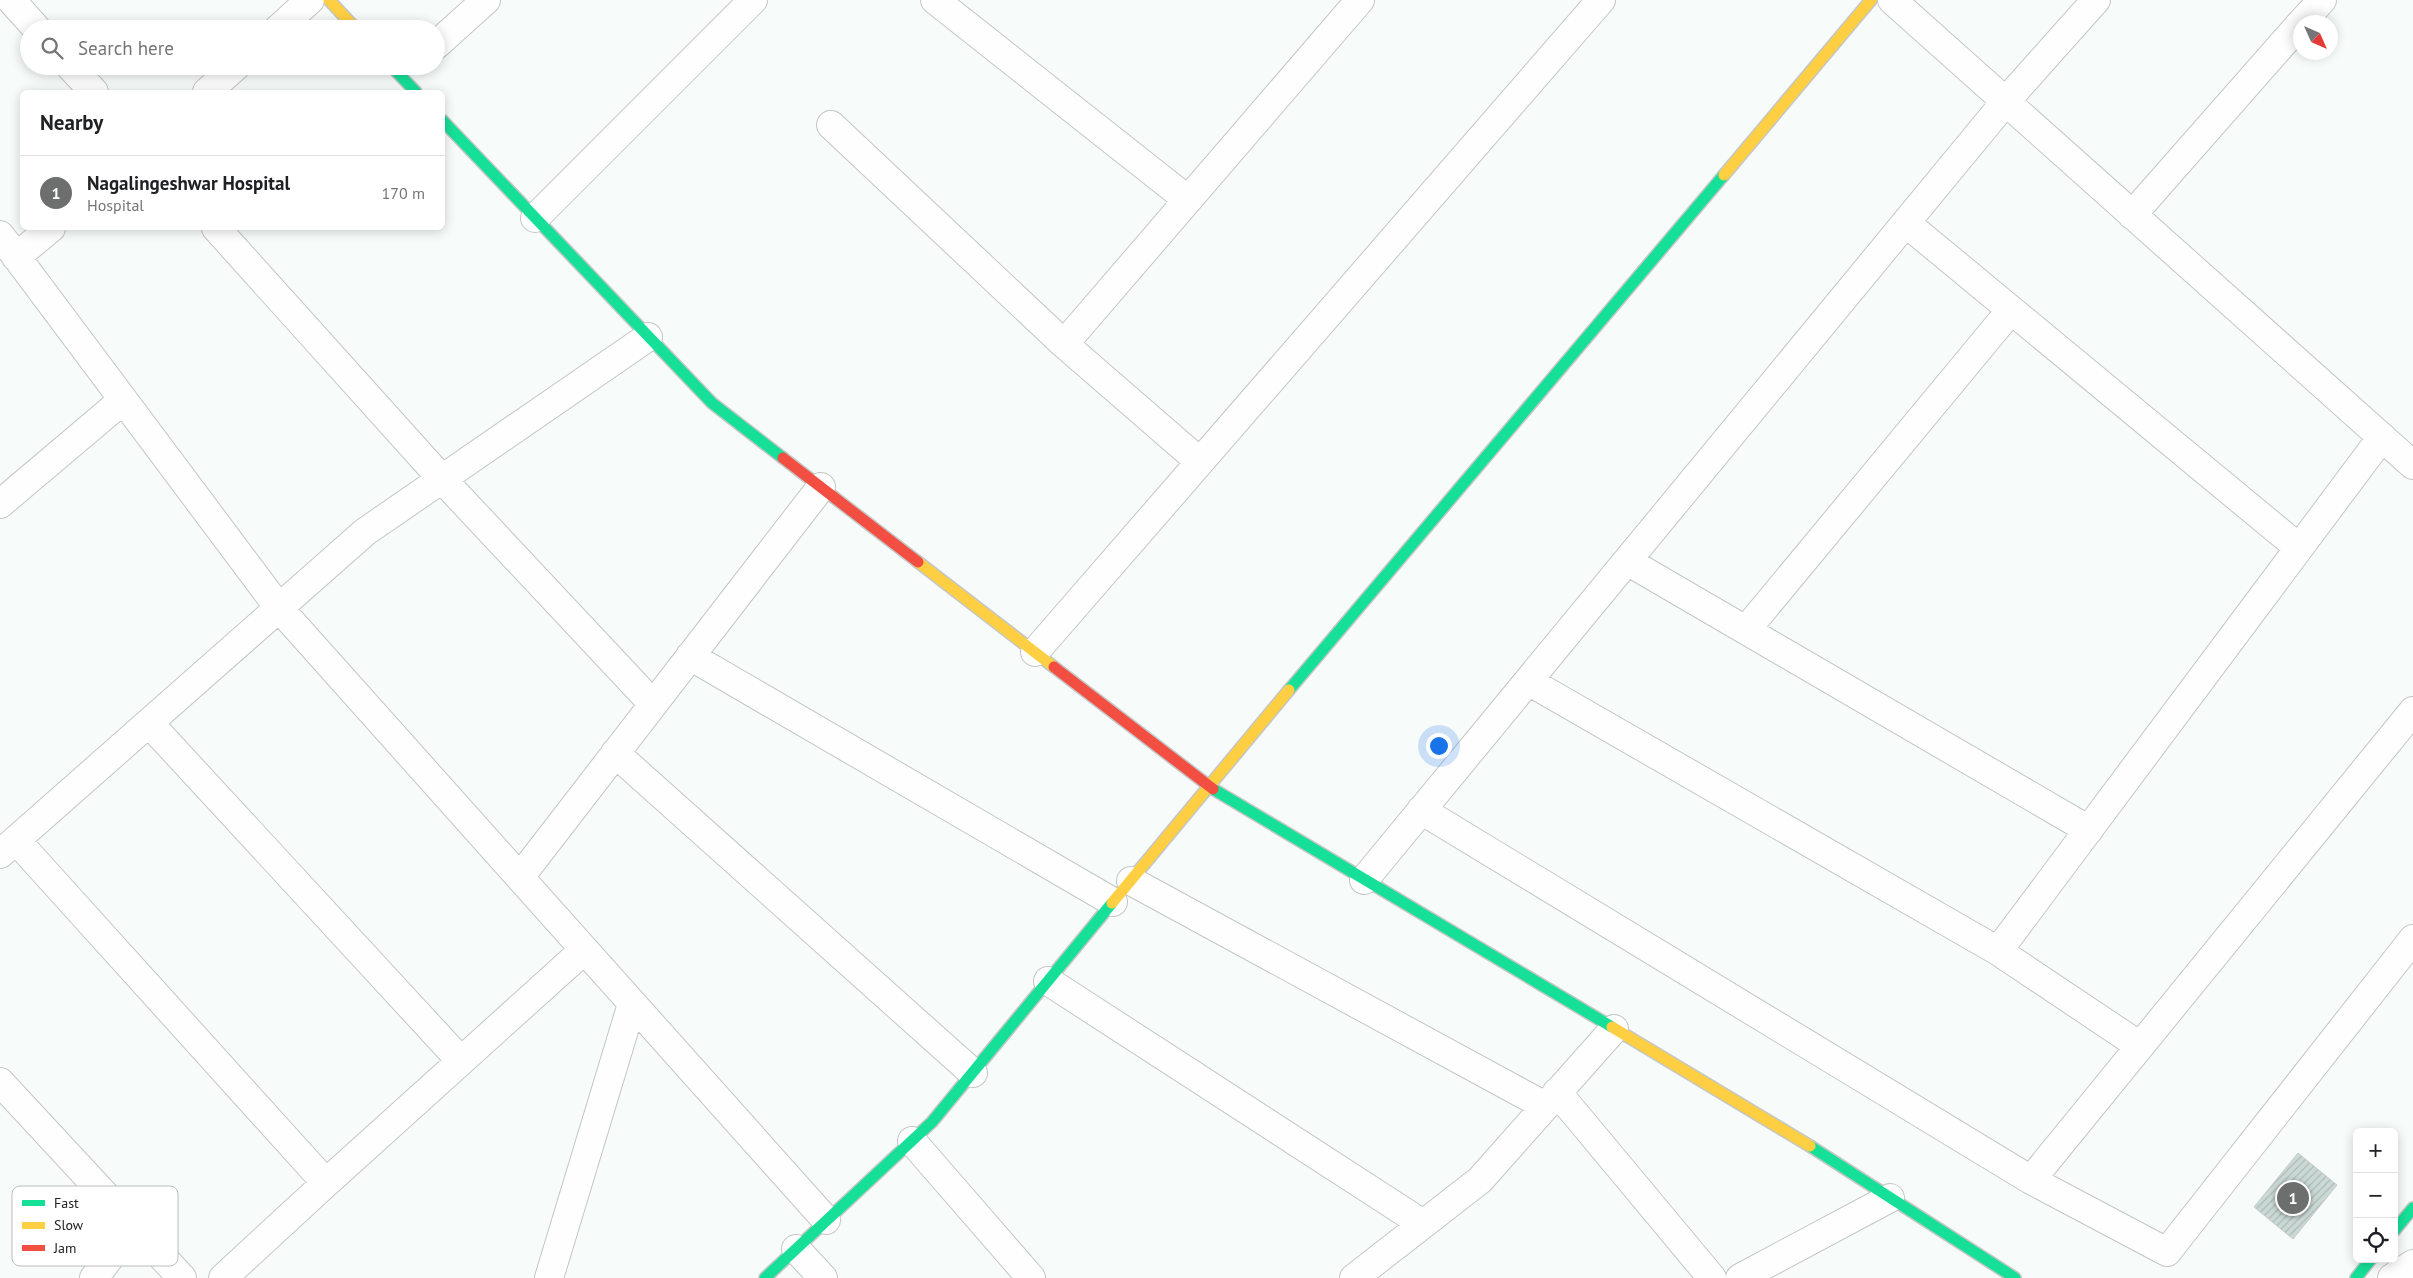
<!DOCTYPE html>
<html lang="en">
<head>
<meta charset="utf-8">
<style>
	body { margin:0; font-family:"PT Sans",sans-serif; background:#f2f2f2; color:#202124 }
	.controls { position:absolute; right:15px; bottom:15px; display:grid; overflow:hidden; border-radius:8px; box-shadow:0 2px 12px #0003 }
	.controls button { width:45px; height:45px; display:grid; place-items:center; padding:0; border:0; border-bottom:1px solid #e0e0e0; background:#fff; color:#202124; font:25px sans-serif }
	.compass { position:absolute; left:2293px; top:15px; width:45px; height:45px; border-radius:50%; background:#fff; box-shadow:0 2px 12px #0003; rotate:135deg }
	.you { position:absolute; left:1438px; top:745px; width:18px; height:18px; margin:-12px; border:4px solid #fff; border-radius:50%; background:#1a73e8; box-shadow:0 0 0 8px #1a73e833 }
	.badge { display:grid; place-items:center; width:32px; height:32px; border-radius:50%; background:#6c6f6e; color:#fff; font-size:16px; font-weight:700 }
	.pin { position:absolute; translate:-50% -50%; border:2px solid #fff; box-shadow:0 1px 5px #0006 }
	.list { margin:0; padding:0; list-style:none }
	h2 { display:flex; justify-content:space-between; align-items:center; height:65px; margin:0; padding:0 20px; font-size:21px }
	h2 small { font-size:16px; font-weight:400; color:#757577 }
	.list li { display:grid; grid-template-columns:32px 1fr auto; gap:15px; align-items:center; box-sizing:border-box; height:75px; padding:0 20px; border-top:1px solid #e0e0e0 }
	.list b { display:block; font-size:19px; white-space:nowrap }
	.list p { margin:0; font-size:16px; white-space:nowrap; color:#757577 }
	.list em { font-size:16px; font-style:normal; color:#757577 }
	.icon { flex:none; width:28px; height:28px; fill:none; stroke:currentColor; stroke-width:2; stroke-linecap:round; stroke-linejoin:round }
	.map { position:relative; flex:none; width:2413px; height:1278px; overflow:hidden }
	.search { position:absolute; background:#fff; box-shadow:0 2px 12px #0003; left:20px; top:20px; width:425px; height:55px; display:flex; align-items:center; gap:12px; box-sizing:border-box; padding:0 18px; border-radius:28px; color:#757577; font-size:19px }
	.panel { position:absolute; background:#fff; box-shadow:0 2px 12px #0003; left:20px; top:90px; width:425px; height:140px; border-radius:8px }
	.map>svg:first-child { display:block }
	.building { fill:url(#building-hatch); stroke:#c8caca }
	.lines { fill:none; stroke-linecap:round; stroke-linejoin:round }
	.street-casing { stroke:#c4c6c6; stroke-width:30 }
	.fast-casing { stroke:#c4c6c6; stroke-width:14 }
	.slow-casing { stroke:#c4c6c6; stroke-width:14 }
	.jam-casing { stroke:#c4c6c6; stroke-width:14 }
	.street { stroke:#fefefe; stroke-width:28 }
	.fast { stroke:#16e098; stroke-width:11 }
	.slow { stroke:#ffcf43; stroke-width:11 }
	.jam { stroke:#f24e42; stroke-width:11 }
	.key { fill:#fff; stroke:#bcbdbd; stroke-width:1 }
	.key-label { font-size:14px; fill:#212322 }
</style>
</head>
<body>
<div class="map">
<svg width="2413" height="1278" viewBox="0 0 2413 1278">
	<defs>
		<pattern id="building-hatch" width="6" height="6" patternUnits="userSpaceOnUse" patternTransform="scale(1.25)"><rect width="6" height="6" fill="#cbd9d6"/><path d="M-1 1l2-2M0 6l6-6M5 7l2-2" fill="none" stroke="#aebab7"/></pattern>
	</defs>
	<rect width="100%" height="100%" fill="#f7fbfa"/>
	<path class="building" d="M2298 1153 2337 1185 2293 1239 2254 1207Z"/>
	<g class="lines">
		<g class="street-casing">
			<path id="street" d="M11 0 37 29
				M935 0 1188 200
				M1892 0 2413 465
				M2302 22 2322 0
				M278 29 310 0
				M436 45 486 0
				M70 66 94 92
				M207 92 236 66
				M831 125 1064 344 1200 462
				M2132 215 2300 24
				M535 218 753 0
				M1906 223 2299 548
				M216 228 442 479 653 704
				M0 235 279 608 826 1220
				M16 257 51 228
				M1064 344 1360 0
				M0 504 123 400
				M1627 561 2089 830
				M1746 630 2011 310
				M1035 652 1601 0
				M690 656 1113 902
				M1528 681 1998 951 2382 437
				M149 723 461 1061
				M615 753 973 1073
				M1421 810 2031 1180 2413 711
				M16 840 326 1183 584 950
				M0 854 365 532 648 337
				M520 877 821 487
				M1364 880 2006 101 2096 0
				M1131 881 1545 1106
				M1998 951 2140 1046
				M1048 981 1423 1224
				M0 1082 182 1278
				M1557 1092 1712 1278
				M912 1141 1031 1278
				M2031 1180 2167 1252 2413 939
				M796 1249 823 1278
				M94 1278 134 1226
				M223 1278 326 1183
				M549 1278 632 1004
				M1354 1278 1480 1180 1614 1029
				M1740 1278 1890 1198
				M2392 1278 2413 1264"/>
		</g>
		<g class="fast-casing">
			<path id="fast" d="M391 66 416 92
				M442 120 712 403 783 458
				M1289 690 1724 175
				M1213 789 1612 1027
				M1810 1146 2015 1278
				M2394 1231 2413 1208
				M765 1278 932 1122 1112 903
				M2356 1278 2371 1259"/>
		</g>
		<g class="slow-casing">
			<path id="slow" d="M329 0 356 29
				M1724 175 1871 0
				M918 562 1054 667
				M1112 903 1289 690
				M1612 1027 1810 1146"/>
		</g>
		<g class="jam-casing">
			<path id="jam" d="M783 458 918 562
				M1054 667 1213 789"/>
		</g>
		<use href="#street" class="street"/>
		<use href="#fast" class="fast"/>
		<use href="#slow" class="slow"/>
		<use href="#jam" class="jam"/>
	</g>
	<rect x="12" y="1186" width="166" height="80" rx="8" class="key"/>
	<rect x="22" y="1200" width="23" height="6" fill="#16e098"/>
	<rect x="22" y="1222" width="23" height="7" fill="#ffcf43"/>
	<rect x="22" y="1245" width="23" height="6" fill="#f24e42"/>
	<g class="key-label">
		<text x="54" y="1208">Fast</text>
		<text x="54" y="1230">Slow</text>
		<text x="54" y="1253">Jam</text>
	</g>
</svg>
<div class="controls">
<button>+</button>
<button>−</button>
<button><svg class="icon" aria-label="locate" viewBox="0 0 24 24"><circle cx="12" cy="12" r="6"/><path d="M12 2v4M12 18v4M2 12h4M18 12h4"/></svg></button>
</div>
<svg class="compass" viewBox="-18 -18 36 36"><path d="M0-13l5 13h-10z" fill="#e53935"/><path d="M0 13l5-13h-10z" fill="#757577"/></svg>
<div class="you"></div>
<div class="pin badge" style="left:2293px;top:1198px">1</div>
<div class="search"><svg class="icon" aria-label="search" viewBox="0 0 24 24"><circle cx="10" cy="10" r="6"/><path d="M15 15l6 6"/></svg>Search here</div>
<section class="panel">
<h2>Nearby<small></small></h2>
<ul class="list">
<li><span class="badge">1</span><div><b>Nagalingeshwar Hospital</b><p>Hospital</p></div><em>170 m</em></li>
</ul>
</section>
</div>
</body>
</html>
